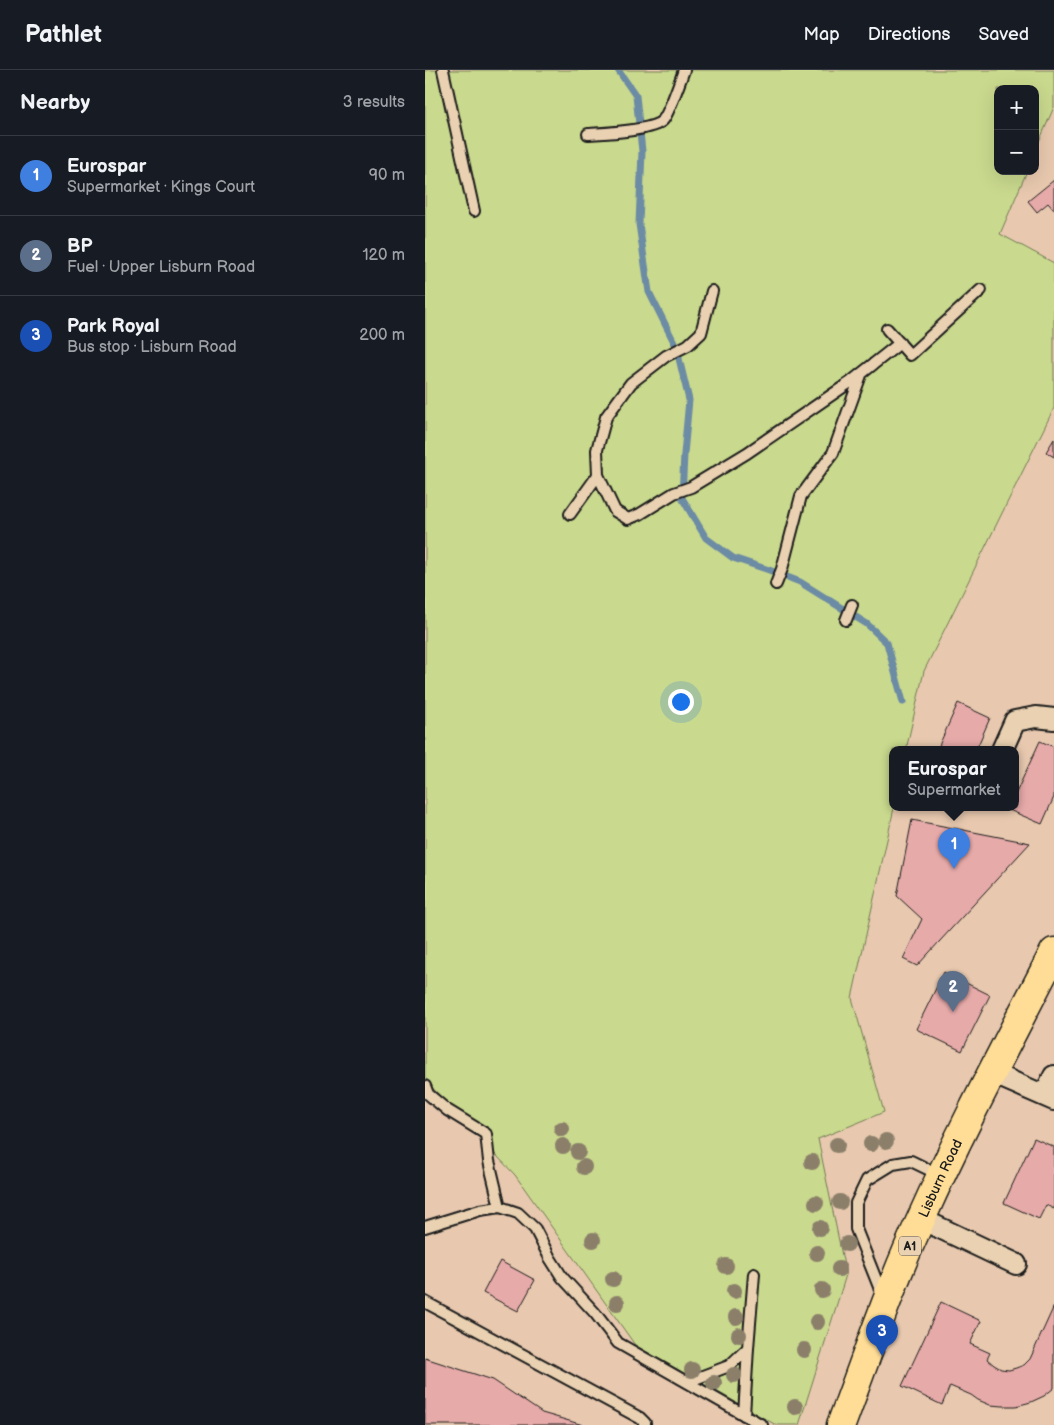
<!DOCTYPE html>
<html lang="en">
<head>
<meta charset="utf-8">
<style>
	body { margin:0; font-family:"Balsamiq Sans",sans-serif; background:#242831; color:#f1f3f6 }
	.controls { position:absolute; right:15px; top:15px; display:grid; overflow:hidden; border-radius:10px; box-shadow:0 5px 20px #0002 }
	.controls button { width:45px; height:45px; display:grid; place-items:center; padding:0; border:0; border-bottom:1px solid #363941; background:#171b24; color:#f1f3f6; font:25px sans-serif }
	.you { position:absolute; left:255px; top:631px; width:18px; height:18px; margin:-12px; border:4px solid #fff; border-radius:50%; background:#1a73e8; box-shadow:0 0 0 8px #1a73e833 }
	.badge { display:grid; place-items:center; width:32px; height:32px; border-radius:50%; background:#1a73e8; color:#fff; font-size:16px; font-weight:700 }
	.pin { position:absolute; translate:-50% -41px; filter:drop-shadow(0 1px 2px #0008) }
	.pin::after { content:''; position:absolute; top:26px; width:18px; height:15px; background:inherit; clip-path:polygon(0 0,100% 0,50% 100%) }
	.popup { position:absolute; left:464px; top:676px; width:130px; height:65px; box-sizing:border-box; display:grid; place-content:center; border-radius:10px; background:#171b24; filter:drop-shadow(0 1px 4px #0005); font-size:16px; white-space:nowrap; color:#9ea1a6 }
	.popup b { font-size:19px; color:#f1f3f6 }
	.popup::after { content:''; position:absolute; left:50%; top:100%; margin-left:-10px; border:10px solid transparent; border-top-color:#171b24 }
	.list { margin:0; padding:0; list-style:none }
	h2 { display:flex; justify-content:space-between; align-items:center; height:65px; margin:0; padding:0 20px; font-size:21px }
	h2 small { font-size:16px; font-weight:400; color:#9ea1a6 }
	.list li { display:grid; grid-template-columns:32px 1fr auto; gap:15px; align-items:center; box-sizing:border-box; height:80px; padding:0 20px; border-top:1px solid #363941 }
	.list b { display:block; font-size:19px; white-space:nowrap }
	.list p { margin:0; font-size:16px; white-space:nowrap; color:#9ea1a6 }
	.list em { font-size:16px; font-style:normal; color:#9ea1a6 }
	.map { position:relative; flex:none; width:629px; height:1355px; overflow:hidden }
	header { display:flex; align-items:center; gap:30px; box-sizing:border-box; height:70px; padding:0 25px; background:#171b24; border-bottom:1px solid #363941 }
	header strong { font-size:24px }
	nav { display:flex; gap:28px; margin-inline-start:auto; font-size:18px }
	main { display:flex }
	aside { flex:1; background:#171b24 }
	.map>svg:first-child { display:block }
	.green { fill:#c9d98d; stroke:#727a54 }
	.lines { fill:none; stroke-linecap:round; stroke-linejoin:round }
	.stream { stroke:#6c8ba4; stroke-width:7 }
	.building { fill:#e6aaa9; stroke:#1c1c1c }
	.lane-casing { stroke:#1c1c1c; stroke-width:14 }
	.street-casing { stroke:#1c1c1c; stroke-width:24 }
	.primary-casing { stroke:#1c1c1c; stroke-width:31 }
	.lane { stroke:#e9d1b1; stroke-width:10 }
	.street { stroke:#e9d1b1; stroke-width:20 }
	.primary { stroke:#ffdd96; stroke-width:28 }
	.tree { fill:#8b7f6b }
	.labels { text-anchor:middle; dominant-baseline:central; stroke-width:5; stroke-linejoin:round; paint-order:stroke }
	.shield { fill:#e9d1b1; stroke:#5a5249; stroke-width:1 }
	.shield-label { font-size:12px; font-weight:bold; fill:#1c1c1c }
	.street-label { font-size:14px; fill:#1c1c1c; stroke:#e9d1b1 }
</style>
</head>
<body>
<header>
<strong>Pathlet</strong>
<nav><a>Map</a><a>Directions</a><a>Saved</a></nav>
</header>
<main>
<aside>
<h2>Nearby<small>3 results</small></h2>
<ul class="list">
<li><span class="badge" style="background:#3f7fe0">1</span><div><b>Eurospar</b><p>Supermarket · Kings Court</p></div><em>90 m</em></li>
<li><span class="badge" style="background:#5c6f8a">2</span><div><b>BP</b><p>Fuel · Upper Lisburn Road</p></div><em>120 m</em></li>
<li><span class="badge" style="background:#1a4fb4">3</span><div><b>Park Royal</b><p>Bus stop · Lisburn Road</p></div><em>200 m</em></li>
</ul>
</aside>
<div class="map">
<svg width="629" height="1355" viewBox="0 0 629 1355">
	<rect width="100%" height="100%" fill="#e8c9af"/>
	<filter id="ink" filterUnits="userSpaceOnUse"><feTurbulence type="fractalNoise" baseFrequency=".02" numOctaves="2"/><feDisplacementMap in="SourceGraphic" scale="10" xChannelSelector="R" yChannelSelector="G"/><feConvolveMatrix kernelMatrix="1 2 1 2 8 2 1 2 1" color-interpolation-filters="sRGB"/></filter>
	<g filter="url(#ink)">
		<path class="green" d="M0 0H629V37L610 81V19H573V101H602L575 164 629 193V338L499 601 481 680H468V738H469L427 928 459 1042 393 1069 421 1205 374 1355H351L210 1275 90 1105 0 1010Z"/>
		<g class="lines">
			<path class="stream" d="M193 0 211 26 217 81 214 154 224 222 251 276 264 330 259 384 257 428 281 468 308 488 344 500 375 512 442 554 462 573 478 632"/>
		</g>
		<path class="building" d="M629 110V140L623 133 612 142 603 131Z
			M629 369V387L621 382Z
			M533 633 565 648 551 680H512Z
			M615 671 629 677V727L617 754 584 740V738H590V725Z
			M487 750 605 773 492 896 478 889 497 849 472 826Z
			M519 902 565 925 537 981 491 959Z
			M609 1068 629 1077V1139L621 1135 614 1149 579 1133Z
			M75 1191 110 1210 93 1241 58 1223Z
			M516 1232 556 1251 545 1274 565 1283 562 1289 569 1295 576 1299 584 1300 591 1298 599 1295 605 1289 629 1236V1318L619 1326 606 1332 591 1336H578L565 1335 553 1330 546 1325 525 1316 517 1335 477 1316Z
			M0 1288 68 1310 117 1343 158 1355H0Z"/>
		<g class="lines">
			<g class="lane-casing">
				<path id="lane" d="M18 0 49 141
					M163 64C179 63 228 61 238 50 244 43 255 11 259 0
					M287 221 276 263 263 275 241 286 206 313 181 347 172 380 173 405 190 441 203 449 215 444 249 423 266 417 322 383 427 311 475 273
					M462 259 485 285 556 220
					M145 444 173 405
					M351 514 357 499 376 426 408 383 436 305
					M421 550 427 535
					M0 1016 3 1024 22 1040 61 1064 64 1091 75 1137
					M0 1157 55 1140 75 1137 93 1143 110 1159 125 1188 137 1207 170 1243 193 1273 337 1355
					M458 1227 431 1159V1133L442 1110 468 1094 486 1091 515 1105
					M0 1232 215 1348 220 1353 219 1355
					M262 1312 304 1296 323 1278 329 1204
					M319 1345 323 1278"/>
			</g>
			<g class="street-casing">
				<path id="street" d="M577 680 590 651 611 647 629 649
					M567 1003 629 1030
					M619 1025 629 1006
					M496 1149 591 1194"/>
			</g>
			<g class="primary-casing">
				<g id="primary">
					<path id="s1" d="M416 1355C442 1285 466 1214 497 1147 537 1057 584 970 629 882"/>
				</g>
			</g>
			<use href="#lane" class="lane"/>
			<use href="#street" class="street"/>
			<use href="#primary" class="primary"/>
		</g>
		<g class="tree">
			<circle cx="137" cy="1059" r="8"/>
			<circle cx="461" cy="1071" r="8"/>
			<circle cx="446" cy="1074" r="8"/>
			<circle cx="412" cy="1075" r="8"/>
			<circle cx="138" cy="1076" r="8"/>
			<circle cx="153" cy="1082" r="8"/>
			<circle cx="387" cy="1092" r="8"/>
			<circle cx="159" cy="1097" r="8"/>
			<circle cx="415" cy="1132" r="8"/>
			<circle cx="391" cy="1133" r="8"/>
			<circle cx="395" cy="1158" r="8"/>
			<circle cx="168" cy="1170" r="8"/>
			<circle cx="422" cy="1174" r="8"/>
			<circle cx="392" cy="1183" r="8"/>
			<circle cx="301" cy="1196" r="8"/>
			<circle cx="414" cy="1199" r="8"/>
			<circle cx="188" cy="1209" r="8"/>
			<circle cx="397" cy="1220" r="8"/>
			<circle cx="309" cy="1221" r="8"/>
			<circle cx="192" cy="1233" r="8"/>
			<circle cx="311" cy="1247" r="8"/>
			<circle cx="392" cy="1252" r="8"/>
			<circle cx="314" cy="1265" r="8"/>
			<circle cx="379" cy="1280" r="8"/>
			<circle cx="267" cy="1300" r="8"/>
			<circle cx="309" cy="1305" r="8"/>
			<circle cx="289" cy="1313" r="8"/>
			<circle cx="370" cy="1337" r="8"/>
		</g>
	</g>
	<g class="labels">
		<rect class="shield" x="474" y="1166.5" width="22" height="19" rx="4"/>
		<g class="shield-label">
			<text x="485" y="1176">A1</text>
		</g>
		<g class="street-label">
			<text stroke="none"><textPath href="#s1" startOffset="266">Lisburn Road</textPath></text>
		</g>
	</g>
</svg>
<div class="controls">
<button>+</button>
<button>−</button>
</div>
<div class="you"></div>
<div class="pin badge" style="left:529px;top:799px;background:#3f7fe0">1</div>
<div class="popup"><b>Eurospar</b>Supermarket</div>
<div class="pin badge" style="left:528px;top:942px;background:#5c6f8a">2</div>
<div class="pin badge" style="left:457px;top:1286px;background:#1a4fb4">3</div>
</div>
</main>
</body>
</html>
